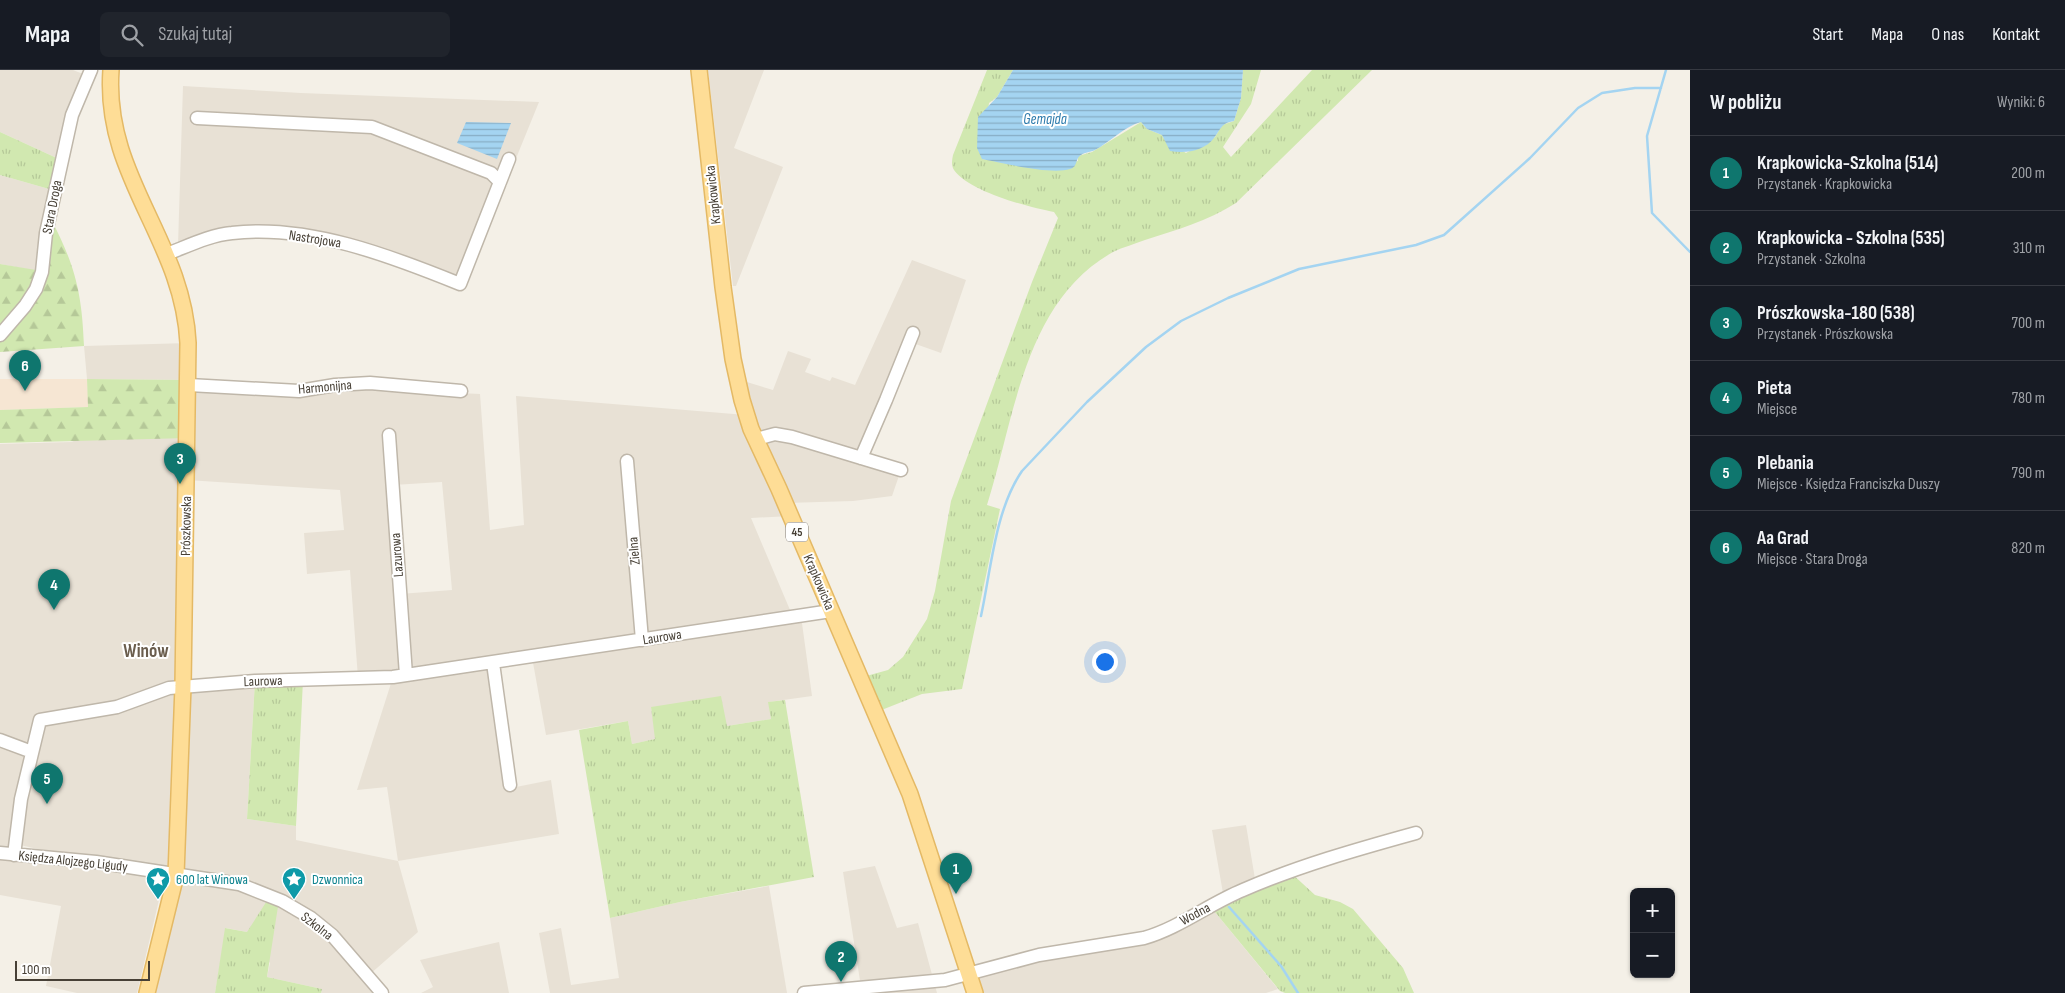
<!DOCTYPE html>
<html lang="pl">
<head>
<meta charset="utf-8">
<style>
	body { margin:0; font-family:"Sofia Sans Condensed",sans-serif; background:#20242c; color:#f1f3f6 }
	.controls { position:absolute; right:15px; bottom:15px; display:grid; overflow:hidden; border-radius:8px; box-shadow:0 1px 4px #0004 }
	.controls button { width:45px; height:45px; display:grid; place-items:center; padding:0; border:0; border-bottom:1px solid #363941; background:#171b24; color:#f1f3f6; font:25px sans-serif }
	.scale { position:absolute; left:15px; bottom:12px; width:135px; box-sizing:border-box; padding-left:5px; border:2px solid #474036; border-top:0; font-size:14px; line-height:18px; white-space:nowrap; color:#474036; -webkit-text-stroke:4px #fff; paint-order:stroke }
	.you { position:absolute; left:1104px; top:591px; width:18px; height:18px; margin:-12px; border:4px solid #fff; border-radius:50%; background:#1a73e8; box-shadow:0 0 0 8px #1a73e833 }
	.badge { display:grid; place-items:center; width:32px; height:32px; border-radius:50%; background:#0f766e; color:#fff; font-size:16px; font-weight:700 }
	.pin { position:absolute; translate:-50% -41px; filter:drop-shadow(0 1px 2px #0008) }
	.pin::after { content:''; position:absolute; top:26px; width:18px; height:15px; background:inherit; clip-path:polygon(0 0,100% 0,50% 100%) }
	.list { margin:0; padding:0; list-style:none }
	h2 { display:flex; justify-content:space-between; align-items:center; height:65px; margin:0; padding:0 20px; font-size:21px }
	h2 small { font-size:16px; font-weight:400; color:#9ea1a6 }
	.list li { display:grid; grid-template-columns:32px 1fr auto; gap:15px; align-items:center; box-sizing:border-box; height:75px; padding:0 20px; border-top:1px solid #363941 }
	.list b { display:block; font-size:19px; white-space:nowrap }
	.list p { margin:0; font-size:16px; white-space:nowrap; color:#9ea1a6 }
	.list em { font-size:16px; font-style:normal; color:#9ea1a6 }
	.icon { flex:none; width:28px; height:28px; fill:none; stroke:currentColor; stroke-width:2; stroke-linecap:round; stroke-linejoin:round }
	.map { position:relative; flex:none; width:1690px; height:923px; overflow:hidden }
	header { display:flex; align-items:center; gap:30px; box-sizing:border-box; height:70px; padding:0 25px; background:#171b24; border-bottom:1px solid #363941 }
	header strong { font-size:24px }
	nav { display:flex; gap:28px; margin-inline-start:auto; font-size:18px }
	.search { width:350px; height:45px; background:#20242c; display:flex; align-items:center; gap:12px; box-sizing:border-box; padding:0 18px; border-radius:8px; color:#9ea1a6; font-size:19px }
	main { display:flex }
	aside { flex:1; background:#171b24 }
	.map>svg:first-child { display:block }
	.residential { fill:#e8e1d5; fill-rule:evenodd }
	.commercial { fill:#f6e6d3 }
	.grass { fill:url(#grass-tufts) }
	.forest { fill:url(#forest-firs) }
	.water { fill:url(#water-rules) }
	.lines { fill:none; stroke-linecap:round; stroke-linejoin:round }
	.stream { stroke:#a4d4f1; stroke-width:2.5 }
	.minor-casing { stroke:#bfb7aa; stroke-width:15 }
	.major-casing { stroke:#e4b965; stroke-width:18 }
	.minor { stroke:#fff; stroke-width:12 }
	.major { stroke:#fedd96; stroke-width:15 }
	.labels { text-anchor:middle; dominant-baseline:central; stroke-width:4; stroke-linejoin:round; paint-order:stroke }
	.shield { fill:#fff; stroke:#7e7972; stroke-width:1 }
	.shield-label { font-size:12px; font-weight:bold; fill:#474036 }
	.street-label { font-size:14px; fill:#474036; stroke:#fff }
	.culture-label { font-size:14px; fill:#0d838f; stroke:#fff; text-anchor:start }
	.water-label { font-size:15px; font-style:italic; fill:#2d7bac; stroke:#fff }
	.district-label { font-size:19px; font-weight:bold; fill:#6a5d4d; stroke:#fff }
</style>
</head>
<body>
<header>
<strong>Mapa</strong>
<div class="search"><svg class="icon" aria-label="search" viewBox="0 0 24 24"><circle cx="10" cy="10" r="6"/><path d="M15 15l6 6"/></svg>Szukaj tutaj</div>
<nav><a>Start</a><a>Mapa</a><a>O nas</a><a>Kontakt</a></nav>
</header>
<main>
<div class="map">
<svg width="1690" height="923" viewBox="0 0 1690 923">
	<defs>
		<pattern id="grass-tufts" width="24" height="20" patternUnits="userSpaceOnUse" patternTransform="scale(1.25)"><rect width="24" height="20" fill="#d1e8b0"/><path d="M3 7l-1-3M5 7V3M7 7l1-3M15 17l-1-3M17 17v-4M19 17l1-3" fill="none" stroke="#b5c898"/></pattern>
		<pattern id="forest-firs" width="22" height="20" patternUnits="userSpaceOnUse" patternTransform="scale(1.25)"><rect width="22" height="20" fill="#d1e8b0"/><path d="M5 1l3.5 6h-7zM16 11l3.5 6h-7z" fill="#b5c898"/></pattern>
		<pattern id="water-rules" width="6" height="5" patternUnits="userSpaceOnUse" patternTransform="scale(1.25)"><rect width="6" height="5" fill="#a4d4f1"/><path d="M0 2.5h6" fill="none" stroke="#87adc4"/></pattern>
	</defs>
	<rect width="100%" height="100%" fill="#f4f0e7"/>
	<path class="residential" d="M0 0H73L88 6 61 90 0 62Z
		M708 0H764L734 78 783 97 736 216H733Z
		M183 16 301 23 539 32 466 211 368 174 286 160 178 175Z
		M0 105 56 121 42 202 0 194Z
		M912 190 966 210 941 283 910 272 861 387 901 400 892 426 853 431 786 433 791 446 751 448 793 547 801 546 812 626 769 632 771 649 727 656 651 637 656 669 632 674 628 651 546 665 532 587 493 593 511 718 551 710 559 764 398 791 418 862 369 905 382 923H321L322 919 267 907 270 893 247 862 226 858 215 923H155L181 814 215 810 148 800 163 813 137 923H77L46 916 61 836 0 825V789L15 792 92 791 20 775 21 732 8 778 0 776V374L72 372 189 310 87 309 84 276 188 273 189 310 480 324 490 460 524 455 516 326 746 345 737 309 773 320 788 281 811 289 805 302 830 311 832 307 855 315ZM187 410 340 420 344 460 304 463 307 504 350 500 358 608 393 607 357 720 387 717 398 791 296 770V756L247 749 255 611 183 616ZM442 412 452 520 400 524 393 415Z
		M1246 755 1256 815 1224 829 1212 760Z
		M875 796 897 858 918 853 937 923H804L861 917 843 802Z
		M769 816 787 923H550L539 863 561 858 571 915 619 908 610 848 680 832Z
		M1210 836 1278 919 1266 923H975L969 905 1144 868Z
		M499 872 509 923H421L433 917 420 890Z"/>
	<path class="commercial" d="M0 309H87L89 337 0 340Z"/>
	<path class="grass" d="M987 0H1013L997 27 989 33 982 89 1037 98 1078 91V86L1092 82 1141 52 1147 59 1162 65 1165 70 1186 83 1215 67 1222 55 1234 51 1241 28 1243 0H1261L1251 34 1223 77 1231 87 1312 0H1372L1236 133C1208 151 1176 160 1145 170 1135 174 1123 177 1113 182 1024 232 1015 347 987 435L1000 439 962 619 922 624 874 643 859 608 888 600 903 587 927 549 935 521 951 431 1032 212 1058 148 1054 142C1028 137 970 122 954 100 951 95 952 90 953 85Z
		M0 62 61 90 56 121 0 105Z
		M303 610 296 756 247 749 255 611Z
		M721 626 727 656 771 649 768 632 785 630 814 807 680 832 610 848 579 660 628 651 632 674 655 669 651 637Z
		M1290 802 1315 825 1340 832 1353 839 1403 898 1414 923H1285L1280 921 1210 836Z
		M270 826 279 830 267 907 322 919 321 923H215L225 858 247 862Z"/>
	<path class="forest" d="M50 147C75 195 82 222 84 276L0 282V194L42 201Z
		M87 309 189 310 188 368 0 373V340L88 337Z"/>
	<path class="water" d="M1013 0H1243L1241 28 1234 51C1221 53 1221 59 1214 68 1204 81 1186 84 1170 81L1162 65 1147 59 1141 52C1125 56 1110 72 1095 80 1091 82 1085 82 1081 85 1075 88 1078 97 1070 99 1051 105 1002 93 982 89L977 78 978 47 997 27Z
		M466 52 511 53 497 89 457 73Z"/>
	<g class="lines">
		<path class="stream" d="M1666 0 1647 66 1652 143 1690 182
			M981 546C991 500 995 440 1022 401L1087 332 1146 277 1181 251 1228 228 1299 199 1416 175 1444 165 1530 88 1578 38 1602 23 1635 18H1661
			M1229 837 1281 896 1298 923"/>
		<g class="minor-casing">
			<path id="minor" d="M197 48 372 57 491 103 500 112
				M167 184C188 176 210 165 232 163 308 154 391 186 460 214L509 89
				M0 265 25 236 36 219 42 202 46 163 72 45 91 0
				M189 315 299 321 335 315 370 313 461 321
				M389 365 406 605
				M756 369 775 364 792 367 901 400
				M861 388 886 330 913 263
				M627 391 642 570
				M493 593 510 715
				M0 670 32 682
				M0 783 96 792 239 814 282 831 311 848 332 865 382 923
				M14 785 21 729 40 650 117 637 169 618 255 611 393 607 831 541
				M804 923 945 910 1039 885 1144 868C1179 858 1209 834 1243 820 1298 796 1358 779 1416 763"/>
		</g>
		<g class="major-casing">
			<path id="major" d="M111 0C103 107 183 169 188 273L183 616 176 805 147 923
				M699 0 723 217 733 289 742 330 751 359 779 419 910 724 975 923"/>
		</g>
		<use href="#minor" class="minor"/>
		<use href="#major" class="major"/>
	</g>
	<defs>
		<g id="sight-pin" transform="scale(1.25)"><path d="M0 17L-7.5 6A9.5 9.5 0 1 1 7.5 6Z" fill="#0f9aa8" stroke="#fff"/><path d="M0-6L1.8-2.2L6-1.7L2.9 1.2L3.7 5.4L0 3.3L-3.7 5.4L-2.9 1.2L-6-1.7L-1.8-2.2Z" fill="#fff"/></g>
	</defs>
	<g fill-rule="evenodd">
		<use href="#sight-pin" x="158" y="809"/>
		<use href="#sight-pin" x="294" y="809"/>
	</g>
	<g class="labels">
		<rect class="shield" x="786" y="452.5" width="22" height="19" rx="4"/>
		<g class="shield-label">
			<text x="797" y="462">45</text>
		</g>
		<g class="street-label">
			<text transform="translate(713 125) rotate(-96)">Krapkowicka</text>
			<text transform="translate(52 137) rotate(-79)">Stara Droga</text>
			<text transform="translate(315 169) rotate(9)">Nastrojowa</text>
			<text transform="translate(325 317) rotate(-5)">Harmonijna</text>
			<text transform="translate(186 456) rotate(-89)">Prószkowska</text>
			<text transform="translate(634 481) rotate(-95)">Zielna</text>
			<text transform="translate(397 485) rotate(-94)">Lazurowa</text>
			<text transform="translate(819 512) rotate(67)">Krapkowicka</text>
			<text transform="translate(662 567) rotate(-9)">Laurowa</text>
			<text transform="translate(263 611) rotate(-2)">Laurowa</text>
			<text transform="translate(73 791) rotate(6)">Księdza Alojzego Ligudy</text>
			<text transform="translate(1195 844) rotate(-28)">Wodna</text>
			<text transform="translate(317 856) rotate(38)">Szkolna</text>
		</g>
		<g class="culture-label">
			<text x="176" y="809">600 lat Winowa</text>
			<text x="312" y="809">Dzwonnica</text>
		</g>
		<g class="water-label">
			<text x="1045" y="49">Gemajda</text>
		</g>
		<g class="district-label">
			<text x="146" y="581">Winów</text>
		</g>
	</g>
</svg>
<div class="controls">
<button>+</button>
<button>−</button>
</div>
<div class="scale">100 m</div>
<div class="you"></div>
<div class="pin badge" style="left:956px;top:824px">1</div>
<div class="pin badge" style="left:841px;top:912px">2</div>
<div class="pin badge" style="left:180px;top:414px">3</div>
<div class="pin badge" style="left:54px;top:540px">4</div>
<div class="pin badge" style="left:47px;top:734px">5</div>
<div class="pin badge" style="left:25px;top:321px">6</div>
</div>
<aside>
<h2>W pobliżu<small>Wyniki: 6</small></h2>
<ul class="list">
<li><span class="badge">1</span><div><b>Krapkowicka-Szkolna (514)</b><p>Przystanek · Krapkowicka</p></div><em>200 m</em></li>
<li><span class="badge">2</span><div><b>Krapkowicka - Szkolna (535)</b><p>Przystanek · Szkolna</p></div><em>310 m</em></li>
<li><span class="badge">3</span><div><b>Prószkowska-180 (538)</b><p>Przystanek · Prószkowska</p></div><em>700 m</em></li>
<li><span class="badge">4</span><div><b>Pieta</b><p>Miejsce</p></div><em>780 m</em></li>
<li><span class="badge">5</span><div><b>Plebania</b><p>Miejsce · Księdza Franciszka Duszy</p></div><em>790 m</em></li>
<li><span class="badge">6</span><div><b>Aa Grad</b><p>Miejsce · Stara Droga</p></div><em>820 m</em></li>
</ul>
</aside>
</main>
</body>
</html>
